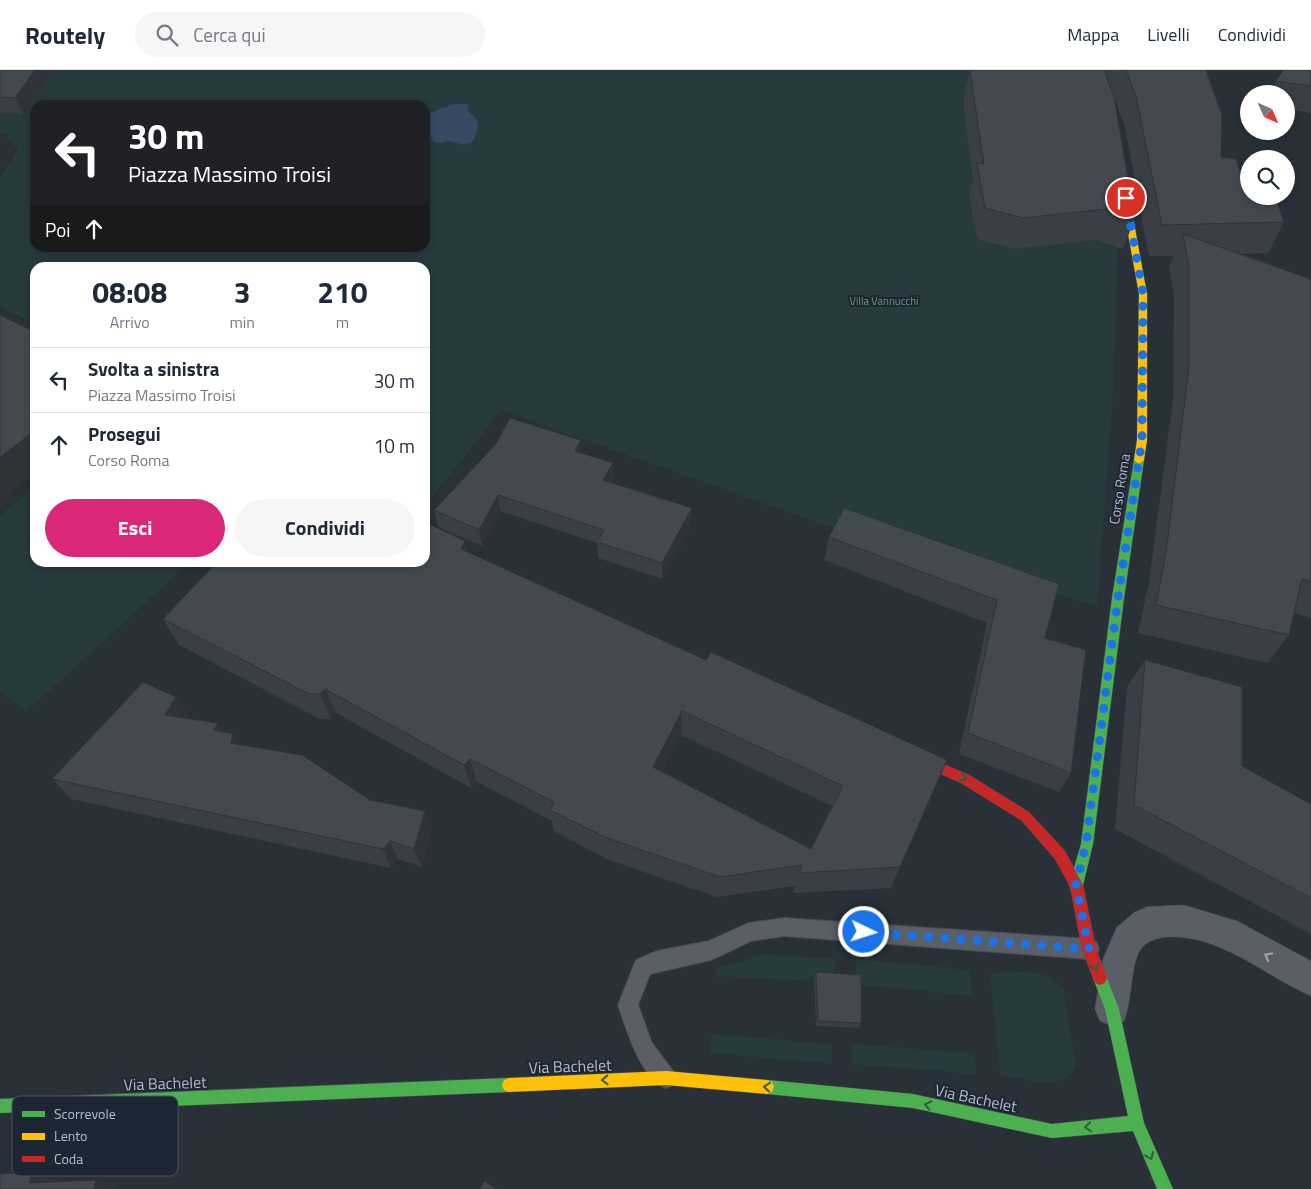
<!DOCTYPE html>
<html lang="it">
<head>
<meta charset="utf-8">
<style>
	body { margin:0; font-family:"Titillium Web",sans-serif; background:#f6f6f7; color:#1f2937; height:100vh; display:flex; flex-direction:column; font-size:19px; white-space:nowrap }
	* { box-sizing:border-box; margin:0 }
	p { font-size:16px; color:#747a83 }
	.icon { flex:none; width:28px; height:28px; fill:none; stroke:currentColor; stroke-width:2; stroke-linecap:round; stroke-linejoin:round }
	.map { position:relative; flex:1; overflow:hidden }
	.panel { position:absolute; left:30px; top:192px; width:400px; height:305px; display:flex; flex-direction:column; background:#fff; border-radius:15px; box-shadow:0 2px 8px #0003 }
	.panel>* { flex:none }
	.top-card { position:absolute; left:30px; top:30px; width:400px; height:152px; border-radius:15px; box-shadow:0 2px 8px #0003; background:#202124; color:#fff; overflow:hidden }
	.needle { width:32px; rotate:135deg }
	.fabs { position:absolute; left:1240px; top:15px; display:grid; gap:10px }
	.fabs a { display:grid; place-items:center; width:55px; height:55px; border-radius:50%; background:#fff; box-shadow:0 2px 8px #0003; font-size:25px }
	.pin { position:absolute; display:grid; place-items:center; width:42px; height:42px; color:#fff; margin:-21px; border:2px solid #fff; border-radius:50%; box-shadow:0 1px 5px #0007 }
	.me { position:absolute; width:55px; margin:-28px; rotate:94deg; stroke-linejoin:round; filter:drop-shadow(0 0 4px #0008) }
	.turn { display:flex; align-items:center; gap:18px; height:105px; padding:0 15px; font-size:22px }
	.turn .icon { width:65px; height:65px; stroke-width:2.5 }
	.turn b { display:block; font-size:35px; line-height:42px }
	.then { display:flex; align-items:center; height:48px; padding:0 15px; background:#0003; gap:10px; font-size:19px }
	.eta { display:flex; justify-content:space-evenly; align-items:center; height:85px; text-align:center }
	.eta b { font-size:30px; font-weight:700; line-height:35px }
	.action { display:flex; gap:10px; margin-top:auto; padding:10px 15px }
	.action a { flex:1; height:58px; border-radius:30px; background:#db2777; color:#fff; font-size:20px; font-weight:700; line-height:58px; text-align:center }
	.action a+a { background:#f6f6f7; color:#1f2937 }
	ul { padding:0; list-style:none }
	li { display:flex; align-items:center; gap:15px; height:65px; padding:0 15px; border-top:1px solid #e0e1e3 }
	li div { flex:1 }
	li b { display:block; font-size:19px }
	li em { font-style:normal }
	header { display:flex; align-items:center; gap:30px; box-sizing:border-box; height:70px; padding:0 25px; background:#fff; border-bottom:1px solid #e0e1e3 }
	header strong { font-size:24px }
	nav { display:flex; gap:28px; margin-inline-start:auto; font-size:18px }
	.search { width:350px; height:45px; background:#f6f6f7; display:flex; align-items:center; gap:12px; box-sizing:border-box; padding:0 18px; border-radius:28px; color:#747a83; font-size:19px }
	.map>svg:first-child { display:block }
</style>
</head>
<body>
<header>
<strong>Routely</strong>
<div class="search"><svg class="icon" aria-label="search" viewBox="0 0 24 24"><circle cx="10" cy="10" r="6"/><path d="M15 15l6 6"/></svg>Cerca qui</div>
<nav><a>Mappa</a><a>Livelli</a><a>Condividi</a></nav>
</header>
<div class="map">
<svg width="1311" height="1119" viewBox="0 0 1311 1119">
	<rect width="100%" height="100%" fill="#2a3038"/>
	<path fill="#273a3e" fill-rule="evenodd" d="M31,0h1047l40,181 -5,142 -16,213 -278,-83 -318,-113 -76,96v-238h-390v56l-35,-17v-129l18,-27 -13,-18 -5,1v-51zM35,35h390v143h-390z
		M35,417v75l154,1 -162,148 -27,-18v-178z
		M764,884l71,5v23l-121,-6 2,-7z
		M856,889l114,11 2,26 -116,-12z
		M990,903c24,0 58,-7 73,16l13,77 -7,11 -22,6 -47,-7z
		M712,964l120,10v20l-122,-11z
		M851,974l124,9 1,21 -124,-10z"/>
	<path fill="#384963" d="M453,34h15v7c10,8 13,13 7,25 -2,5 -3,7 -8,8 -7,2 -12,-3 -19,-3 -6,1 -9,3 -15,0l-7,-15 -1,-11z"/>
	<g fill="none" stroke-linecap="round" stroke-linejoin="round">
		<g stroke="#484c53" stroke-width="2">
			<path id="lane" d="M784,848l305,21 7,3 3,7 -3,7 -7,3 -305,-23 -33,5 -40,19 -61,14 -12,31 14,38 21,28 3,7 -3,7 -7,3c-26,-10 -39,-58 -48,-83l18,-45 21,-9 52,-10 40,-18z"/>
		</g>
		<g stroke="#484c53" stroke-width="1">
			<path id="street" d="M1183,835l54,16 74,40v35c-32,-14 -60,-36 -92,-49 -20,-9 -64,-19 -79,3 -9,14 -8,51 -16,71l-12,5 -12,-5 -5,-12 8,-50 14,-32 18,-15 12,-5z"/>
		</g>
		<g stroke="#484c53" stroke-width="1">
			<path id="fast" d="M1139,386l5,4 -20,138 -31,246 -10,41 -2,4 -5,2 -5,-2 -2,-4 12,-41 31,-246 22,-138z
				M1100,901l5,2 14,36 25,114 29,66h-16l-24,-58 -81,7 -139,-30 -146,-14 -5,-2 -2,-5 2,-5 5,-2 146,14 139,30 76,-8 -23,-107 -12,-31 2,-5z
				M509,1008l5,2 2,5 -2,5 -5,2 -509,21v-14z"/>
		</g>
		<g stroke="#484c53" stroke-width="1">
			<path id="slow" d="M1121,118l7,2 19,104v146l-3,20 -5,4 -5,-4 3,-20 2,-146 -19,-104z
				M666,1001l101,9 5,2 2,5 -2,5 -5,2 -101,-9 -157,7 -5,-2 -2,-5 2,-5 5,-2z"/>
		</g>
		<g stroke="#484c53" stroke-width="1">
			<path id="jam" d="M909,679l60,26 60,37 36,39 18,34 13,64 11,29 -2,5 -5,2 -5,-2 -13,-34 -12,-63 -15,-27 -34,-39 -60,-37 -56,-25 -2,-4 2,-4z"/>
		</g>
		<use href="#lane" fill="#5a5e66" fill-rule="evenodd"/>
		<use href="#street" fill="#5a5e66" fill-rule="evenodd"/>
		<use href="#fast" fill="#4caf50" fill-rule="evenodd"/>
		<use href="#slow" fill="#ffc107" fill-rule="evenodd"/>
		<use href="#jam" fill="#c62828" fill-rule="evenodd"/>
	</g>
	<path fill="#3a3f45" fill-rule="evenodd" d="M0,0h55l-32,44 -23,-1z
		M974,0h232l15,87 24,30 39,35 -16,31 -29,1 72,25v339l-17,-5 -5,22 -22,28 -129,-30 11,-51 24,-183 1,-100 -5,-33 5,-10h-25l-24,-129 -11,-29 21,120 -12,31 -28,-9 -81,9 -37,-10 -8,-45 4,-16 -10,-76 7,-31z
		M1311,0v43l-25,-4v-15h-16l6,-13z
		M581,370l1,14 31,9 1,17 -2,3 79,42 -29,54 -64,-21 -1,-15 -97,-32 -18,35 -44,-19 -4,-17z
		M829,467l230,47 -14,54 26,135 -12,19 -100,-38 28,-131 -163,-63z
		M468,482l238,108 241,100 -56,128 -98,5 2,-7 -78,11 -108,-37 -55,-29 -2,-10 -75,-39 -6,6 -135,-75 -5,6h-11l-141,-74 -16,-26zM681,665l151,71 -21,43 -149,-77z
		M1145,590l97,106 69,38v130l-196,-105 12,-142z
		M176,627l14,22 28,4 6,9 15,12 131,56 55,11 7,19 -10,37 -24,-8 -7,9 -320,-69 -19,-20z
		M816,902l45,51 -2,5 -43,-2 -2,-49z"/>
	<path fill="#303338" d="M35,0h20l-32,44 -8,-16z
		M35,361v42l-35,27v-43z
		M581,370l2,17 -8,-6z
		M613,393l1,17 -10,17 -1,-17z
		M498,425l2,16 -18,35 -3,-16z
		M692,438l-1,17 -29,54v-16z
		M465,471l6,27 -10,-19z
		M325,619l11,24 -5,6 -11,-25z
		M176,627l15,22 -11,17 -15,-21z
		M682,641l-1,24 -28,55v-23z
		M218,653l13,21 -17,-14z
		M233,664l12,21 -14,-12z
		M470,689l7,23 -6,6 -7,-23z
		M425,741l7,19 -10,37 -8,-18z
		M390,771l8,18 -7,9 -8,-19z
		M32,1102l29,11h-32z
		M96,1110l21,9h-23z"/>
	<path fill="#444950" stroke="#303338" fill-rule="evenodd" d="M0,0h35l-20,28 -15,-1z
		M974,0h130l10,27 21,121 -29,-9 -83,9 -38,-10 -8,-45 7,1 -14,-93z
		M1126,0h80l16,45 -1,42 15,2 9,28h4v9h26l9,26 -122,3 -26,-129z
		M1283,0h28v16l-35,-5z
		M1183,164l128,45v303l-9,-3 -13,56 -133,-30 10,-52 23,-185v-100z
		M0,245l35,17v99l-35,26z
		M510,348l71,22 -6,11 38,12 -10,17 89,28 -30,55 -65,-21 7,-12 -106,-35 -19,35 -45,-20 61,-65z
		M844,438l215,76 -14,54 41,12 -15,123 -103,-40 29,-133 -168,-63z
		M425,452l40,19 -4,8 245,111 5,-8 236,108 -47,107 -101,6 3,-8 -82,12 -113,-39 -57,-28 4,-8 -84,-43 -6,6 -139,-76 -5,5h-11l-146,-75 54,-57h208zM682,641l161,75 -32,63 -158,-82z
		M1145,590l97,27v79l69,38v94l-177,-93z
		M143,612l33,15 -11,18 53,8 -4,7 19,4 -2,9 71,12 68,45 55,11 -11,38 -24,-8 -7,8 -331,-70z
		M816,902l45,3v48l-43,-2z
		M32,1102l-3,11 67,-3 -2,9h-94v-15z
		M484,1111l13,8h-17z"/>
	<defs><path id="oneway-chevron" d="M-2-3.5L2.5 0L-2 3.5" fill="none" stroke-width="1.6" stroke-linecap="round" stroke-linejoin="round" transform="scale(1.25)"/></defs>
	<g stroke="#305d3f">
		<use href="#oneway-chevron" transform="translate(963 708) rotate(27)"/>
		<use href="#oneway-chevron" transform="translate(1095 897) rotate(69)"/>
		<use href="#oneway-chevron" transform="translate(605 1010) rotate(178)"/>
		<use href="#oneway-chevron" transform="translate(767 1017) rotate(-175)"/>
		<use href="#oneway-chevron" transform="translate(928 1035) rotate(-168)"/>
		<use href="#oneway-chevron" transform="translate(1088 1057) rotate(175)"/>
		<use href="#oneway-chevron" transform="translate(1150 1086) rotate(67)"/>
	</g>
	<use stroke="#a2a9b5" href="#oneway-chevron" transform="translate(1268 886) rotate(-151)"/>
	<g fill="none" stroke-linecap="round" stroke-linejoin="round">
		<path stroke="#1a73e8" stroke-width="9" stroke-dasharray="0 16.2" d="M864,862l225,17 -13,-64 10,-41 32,-246 24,-158 1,-146 -17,-96"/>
	</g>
	<g text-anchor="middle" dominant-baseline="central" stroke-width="4" stroke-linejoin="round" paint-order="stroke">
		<g font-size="11" fill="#6b9a76" stroke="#1d2633">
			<text x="884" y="231">Villa Vannucchi</text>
		</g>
		<g font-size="14" fill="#b4bcc9" stroke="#1d2633">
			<text transform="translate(1119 419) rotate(-81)">Corso Roma</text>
		</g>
		<g font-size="16" fill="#b4bcc9" stroke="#1d2633">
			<text transform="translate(570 996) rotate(-2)">Via Bachelet</text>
			<text transform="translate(165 1013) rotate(-2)">Via Bachelet</text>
			<text transform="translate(976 1028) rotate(12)">Via Bachelet</text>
		</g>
	</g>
	<rect x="12" y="1026" width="166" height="80" rx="8" fill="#1d2633" stroke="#4a5360" stroke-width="1"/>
	<rect x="22" y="1041" width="23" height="6" fill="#4caf50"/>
	<rect x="22" y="1063" width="23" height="7" fill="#ffc107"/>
	<rect x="22" y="1086" width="23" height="6" fill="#c62828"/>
	<g font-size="14" fill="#b4bcc9">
		<text x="54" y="1049">Scorrevole</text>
		<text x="54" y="1071">Lento</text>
		<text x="54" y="1094">Coda</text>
	</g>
</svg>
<div class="fabs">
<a><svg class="needle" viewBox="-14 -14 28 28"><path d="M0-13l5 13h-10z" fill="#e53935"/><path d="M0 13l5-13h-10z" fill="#747a83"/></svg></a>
<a><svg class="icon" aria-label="search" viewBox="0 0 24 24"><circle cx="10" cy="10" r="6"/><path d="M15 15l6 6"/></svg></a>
</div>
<div class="pin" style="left:1126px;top:128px;background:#d93025"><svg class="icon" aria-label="arrive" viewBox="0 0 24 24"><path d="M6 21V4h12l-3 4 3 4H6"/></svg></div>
<svg class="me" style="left:864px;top:862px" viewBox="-20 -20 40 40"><circle r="17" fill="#1a73e8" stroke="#fff" stroke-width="3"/><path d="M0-11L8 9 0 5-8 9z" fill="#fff"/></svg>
<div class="top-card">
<div class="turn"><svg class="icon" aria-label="left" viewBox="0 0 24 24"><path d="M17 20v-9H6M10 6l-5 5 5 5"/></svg><div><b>30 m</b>Piazza Massimo Troisi</div></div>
<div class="then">Poi<svg class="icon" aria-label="ahead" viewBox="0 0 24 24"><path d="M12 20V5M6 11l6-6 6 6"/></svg></div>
</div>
<section class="panel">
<div class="eta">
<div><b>08:08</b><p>Arrivo</p></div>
<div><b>3</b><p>min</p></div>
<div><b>210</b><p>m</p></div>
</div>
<ul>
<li><svg class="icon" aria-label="left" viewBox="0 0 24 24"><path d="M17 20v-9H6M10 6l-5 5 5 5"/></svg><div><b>Svolta a sinistra</b><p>Piazza Massimo Troisi</p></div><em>30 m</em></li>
<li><svg class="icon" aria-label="ahead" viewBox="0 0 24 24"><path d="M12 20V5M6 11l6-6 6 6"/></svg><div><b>Prosegui</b><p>Corso Roma</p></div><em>10 m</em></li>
</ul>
<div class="action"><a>Esci</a><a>Condividi</a></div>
</section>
</div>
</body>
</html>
